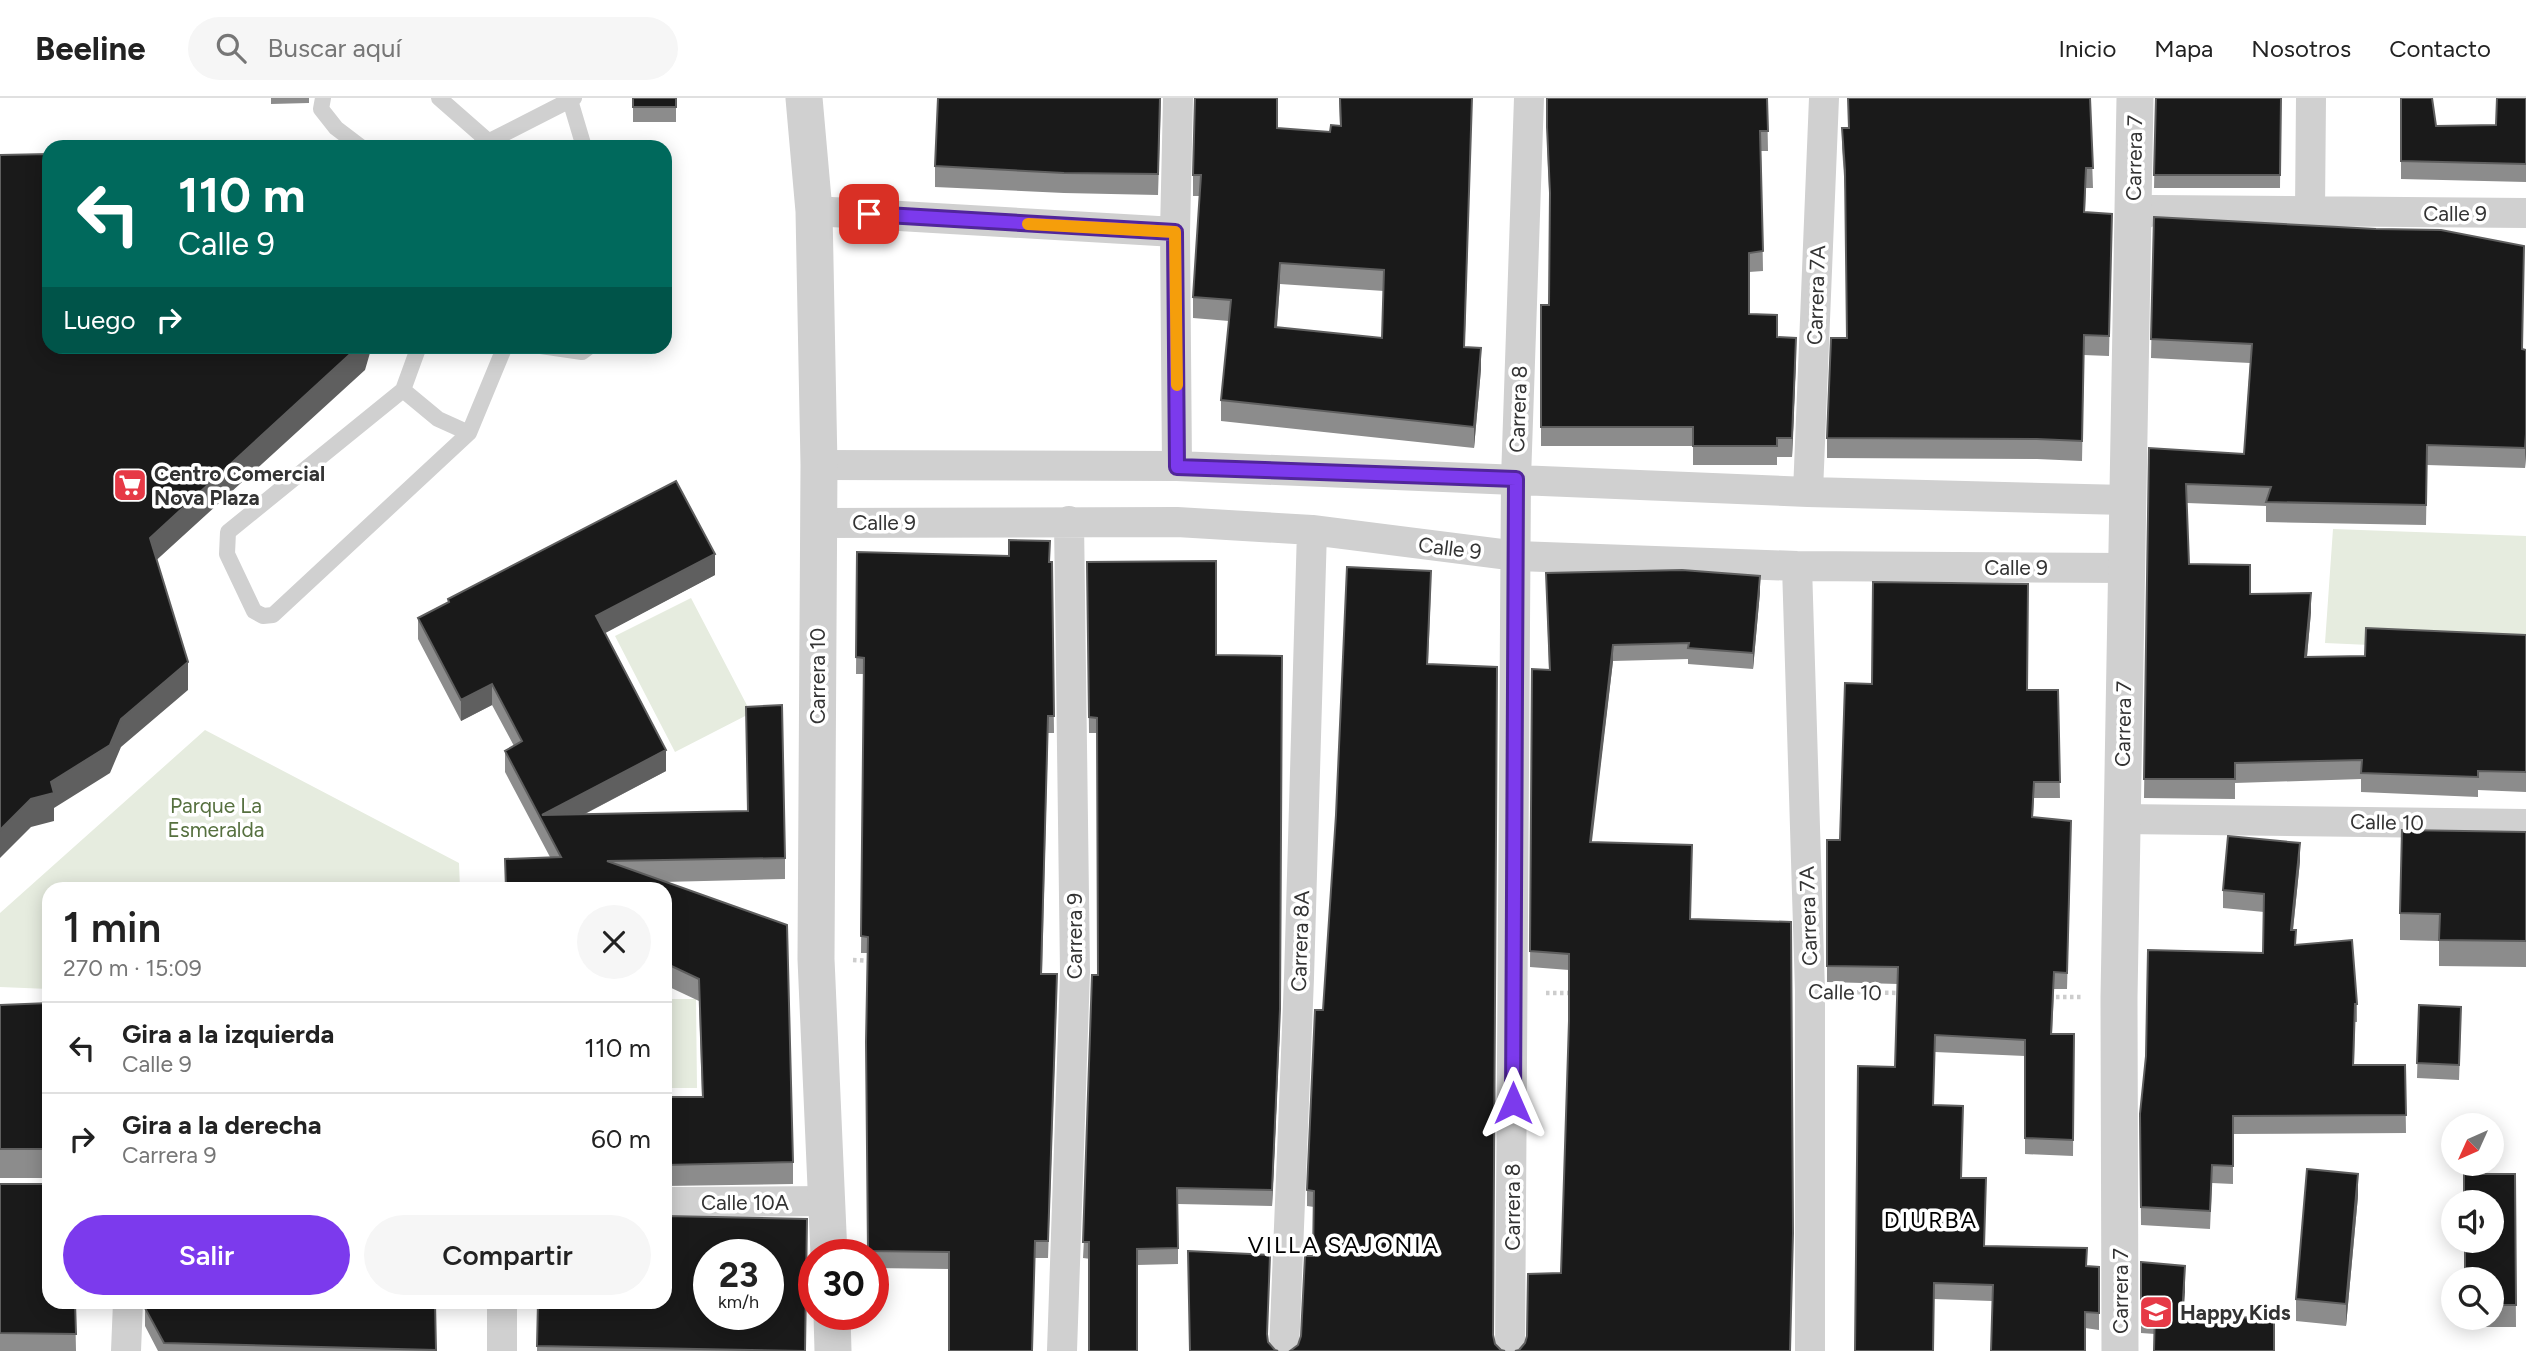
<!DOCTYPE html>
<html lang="es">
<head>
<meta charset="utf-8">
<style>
	body { margin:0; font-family:Figtree,sans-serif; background:#f6f6f6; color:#222; height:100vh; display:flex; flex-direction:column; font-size:26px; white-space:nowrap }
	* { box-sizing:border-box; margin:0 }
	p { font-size:23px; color:#767676 }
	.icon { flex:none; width:38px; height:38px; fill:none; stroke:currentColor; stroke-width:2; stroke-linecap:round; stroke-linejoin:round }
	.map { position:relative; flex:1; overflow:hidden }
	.drawer { position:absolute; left:42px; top:784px; width:630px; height:427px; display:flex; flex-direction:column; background:#fff; border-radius:21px; box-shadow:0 4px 18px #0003 }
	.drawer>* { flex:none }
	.hud { position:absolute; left:42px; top:42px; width:630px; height:214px; border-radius:21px; box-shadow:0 4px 18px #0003; background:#00695c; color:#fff; overflow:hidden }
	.needle { width:46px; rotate:225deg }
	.buttons { position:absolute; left:2441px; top:1015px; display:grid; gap:14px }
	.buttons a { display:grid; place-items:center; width:63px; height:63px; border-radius:50%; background:#fff; box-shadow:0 4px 18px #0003; font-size:35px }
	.speed { position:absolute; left:693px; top:1141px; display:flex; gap:14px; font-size:35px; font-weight:700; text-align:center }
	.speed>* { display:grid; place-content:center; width:91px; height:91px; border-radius:50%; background:#fff; box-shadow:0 4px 18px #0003; line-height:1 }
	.speed small { font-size:18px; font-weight:400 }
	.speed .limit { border:10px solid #d22; background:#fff; color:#111 }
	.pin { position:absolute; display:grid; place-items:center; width:60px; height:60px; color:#fff; margin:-30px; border-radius:14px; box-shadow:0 4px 10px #0006 }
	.me { position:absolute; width:77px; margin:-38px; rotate:0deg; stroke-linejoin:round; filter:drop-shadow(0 0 5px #0008) }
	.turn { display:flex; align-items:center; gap:24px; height:147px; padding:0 21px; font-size:32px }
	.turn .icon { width:91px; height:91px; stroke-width:2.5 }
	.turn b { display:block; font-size:49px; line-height:60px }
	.then { display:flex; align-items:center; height:66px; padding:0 21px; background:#0003; gap:14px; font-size:26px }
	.round { display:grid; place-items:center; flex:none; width:74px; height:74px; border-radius:37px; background:#f6f6f6 }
	.head { display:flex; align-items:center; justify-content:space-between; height:119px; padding:0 21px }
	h1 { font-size:42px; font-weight:600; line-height:52px }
	.primary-button { display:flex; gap:14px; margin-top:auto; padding:14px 21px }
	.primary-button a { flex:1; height:80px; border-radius:42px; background:#7c3aed; color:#fff; font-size:28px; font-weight:600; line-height:80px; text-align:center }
	.primary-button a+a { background:#f6f6f6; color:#222 }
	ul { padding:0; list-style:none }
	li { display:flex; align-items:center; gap:21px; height:91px; padding:0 21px; border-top:2px solid #e0e0e0 }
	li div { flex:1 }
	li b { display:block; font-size:26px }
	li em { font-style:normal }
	header { display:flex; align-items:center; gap:42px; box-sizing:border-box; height:98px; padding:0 35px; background:#fff; border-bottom:2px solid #e0e0e0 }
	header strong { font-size:33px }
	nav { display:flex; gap:38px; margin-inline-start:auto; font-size:24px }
	.search { width:490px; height:63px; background:#f6f6f6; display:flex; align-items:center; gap:18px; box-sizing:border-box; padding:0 24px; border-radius:38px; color:#767676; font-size:26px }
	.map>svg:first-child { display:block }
</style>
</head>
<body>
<header>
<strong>Beeline</strong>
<div class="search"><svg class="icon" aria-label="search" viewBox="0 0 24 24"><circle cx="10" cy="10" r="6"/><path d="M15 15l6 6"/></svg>Buscar aquí</div>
<nav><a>Inicio</a><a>Mapa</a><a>Nosotros</a><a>Contacto</a></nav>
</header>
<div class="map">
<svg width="2526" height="1253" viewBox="0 0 2526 1253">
	<rect width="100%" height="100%" fill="#fff"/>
	<path fill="#e6ecdf" d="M2333,431l193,7v116l-201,-9z
		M691,500l60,115 -76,39 -60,-116z
		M205,632l254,133 1,26h-411v100l-49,-2v-74z
		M665,901h31l1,89h-32z"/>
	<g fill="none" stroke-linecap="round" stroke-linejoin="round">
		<path stroke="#cdcdcd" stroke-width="4.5" stroke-dasharray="3.5 3.5" stroke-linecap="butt" d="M853,862l20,1
			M1843,894l58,1
			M1546,895h26
			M2049,899h34"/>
		<path stroke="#d0d0d0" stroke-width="16" d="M323,0l-2,11 15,19 25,19
			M439,0l49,43 2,6
			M570,2l14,47
			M478,49l96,-49
			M419,248l-16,44 -175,142 -1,22 27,57 9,5 10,-1 196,-182 36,-87
			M541,248l41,6 8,-6
			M403,292l35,29 31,14"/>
		<path stroke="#d0d0d0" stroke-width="30" d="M2310,112l1,-112
			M814,113l361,21
			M2134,121l18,-9 374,3
			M819,367l358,1 631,26 318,8
			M1177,368l-2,-234 3,-134
			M1808,394l16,-394
			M818,425l359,-1 135,8 205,26 280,10 328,2
			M1797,468l13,425v360
			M2122,721l404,5
			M665,1104l161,-1
			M502,1204v49
			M126,1253l2,-49
			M1062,1253l13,-379 -6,-451
			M1284,1253l15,-373 13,-448
			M1510,1253l6,-872 13,-381"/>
		<path stroke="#d0d0d0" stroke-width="37" d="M804,0l10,113 5,254 -3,494 13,296
			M832,1216l1,37
			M2120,1253l-1,-353 16,-900"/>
	</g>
	<path fill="#8c8c8c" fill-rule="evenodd" d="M271,0h38v5l-38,1z
		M633,0h43v24h-43z
		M1161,0l-3,97 -94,-2 -129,-6v-21z
		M1339,0h133l-8,249 17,22 -7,79 -253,-27v-21l8,-79 -36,-3v-21l7,-101h-7v-21l84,-47 53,4 10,-7zM1280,186l104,7 -2,47 -105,-11z
		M1547,0h220l1,53h-7l2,120 -14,1v42l28,23 19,20 -4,100h-15v8h-84v-19h-152v-141h8l1,-95 -3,-64z
		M1848,0h242l3,90h-7l-1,24 27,2 -3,142 -25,-1 -2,106 -45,-2 -210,-1v-20l20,-100 -2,-147 -3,-43v-20h7z
		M2156,0h125l-1,90h-126z
		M2401,0l35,28 60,-1 30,-27v84l-125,-3z
		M2154,119l372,133v103l-1,15 -98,-3 -1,60 -160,-3v-16l-79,-3 2,61 61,30 61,18 -4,45 58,-1 161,-21v157l-48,-2v7l-117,-5v-13l-126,4v16l-91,-1 5,-350 95,6 6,-91 -99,-5z
		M857,454l152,4 43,6 2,171h-6l-6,241 15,17 -9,267h-13l-86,11 -76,-1v-13h-5l-2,-197 2,-105h-7l3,-279h-8z
		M1087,464l129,93 64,370 -8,181 -94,-2v60l-41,1 -54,-7 15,-283 -1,-242h-8z
		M1546,475l214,19 -7,77 -65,-5v-5l-75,2 -22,181 100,77 99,432 -271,-1 6,-7 36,-70 8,-252v-51l-39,-3 2,-298 17,1z
		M715,477l-111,58 62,138 -81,43 200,44v21l-121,3 129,280v22l-128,2v-89h37l-3,-96 -34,-16v-96h-160v-30l45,-2 -45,-85v-21l9,-5 -22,-41 -31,16 -43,-82v-21l30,-15v-4z
		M1431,489l-3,77 65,671 -202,16 7,-6 3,-9 12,-80 1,-49 -7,-1v-16z
		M2027,592h31l2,108h-26l-1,19 38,21 -4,151h-13l-2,45h22l-1,122 -48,-2v-98l-90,-4 -2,53 29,73 23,68 102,20 12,1v63l-14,-2 -93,-27 -58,-2 -39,-232 3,-83 -71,-2v-142h13z
		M2526,734v135l-87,-1v-25l-39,-1v-27z
		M2300,763l-7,69 3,15 61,59v18h-2l-1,43h51l1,68 -173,1v50l-21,-1 -2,46 -69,-4 -1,-111 123,-161 1,-41 -41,-4v-18z
		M49,905v175h-49v-173z
		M2419,907l42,17 -2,58 -42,-2z
		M2515,1076l1,153h-50v-9h26v-39z
		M0,1086l75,118 1,49h-76z
		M2358,1098l-12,130 -50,-5v-22z
		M2141,1164l44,30 -30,42 -14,-1z
		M435,1204l1,49h-278l-13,-25v-18z
		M538,1204l267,49h-268z"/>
	<path fill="#5f5f5f" d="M1472,0l-8,270v-21z
		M1280,165v21l-5,64v-21z
		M1796,240v19l-4,100v-19z
		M359,248h13l-7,24 -215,196v-28z
		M1481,250v21l-7,79v-21z
		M2526,336v19l-1,15v-20z
		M715,456v21l-119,63v-22z
		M1760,478v16l-7,77v-16z
		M2311,495v19l-6,65v-20z
		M1613,547v16l-23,197v-16z
		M1282,558l-2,369 -8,181v-16z
		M188,564v28l-67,57 -11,26 -56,35v13l-23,6 -31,31v-28l31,-31 90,-80z
		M492,586v21l-31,16v-21z
		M666,652v21l-118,62 -6,-18z
		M2300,745v18l-9,87v-18z
		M2358,1076v22l-12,130v-22z
		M2185,1168v26l-3,49v-25z"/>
	<path fill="#1a1a1a" stroke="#5f5f5f" stroke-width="2" fill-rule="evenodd" d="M633,0h43v9h-43z
		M938,0h222l-2,76 -94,-1 -129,-7z
		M1195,0h82v30l53,4 1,-7 10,1 -1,-28h132l-8,249 17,1 -7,79 -253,-27 10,-100 -38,-3 8,-122h-8zM1280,165l104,7 -2,68 -107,-11z
		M1547,0h220l1,33h-8l3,120 -14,2v61l28,1v22l19,1 -4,100h-15v8h-84v-19h-152v-122h8l1,-112 -3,-66z
		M1848,0h242l3,70h-7l-2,44 28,2 -3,122 -25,-1 -2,106 -45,-2 -210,-1 4,-100h16l-2,-168 -3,-42h7z
		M2156,0h125l-1,77h-126z
		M2401,0h31l4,28 60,-1 1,-27h29v66l-125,-3z
		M49,56v192h310l-209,192 38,124 -67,57 -11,26 -59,37 3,11 -23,6 -31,31v-675z
		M2154,119l222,12 65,1 83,16 -2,103 4,1v84l-1,14 -98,-3 -1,60 -160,-3 5,-15 -85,-3 3,80 61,1v29l61,-1 -6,64 60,-1 1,-28 160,7v137l-48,-1v6l-117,-4 1,-13 -127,3v16h-91l5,-331 95,6 8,-110 -101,-5z
		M676,383l39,73 -119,62 70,134 -124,65 206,-4 -2,-104 36,-2 3,153 -178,3 180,64 6,237 -128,3v-68h38l-4,-118 -34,-16v-74h-159l-1,-30 56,-2 -56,-106 17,-10 -30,-57 -31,16 -43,-82 31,-16 -1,-3z
		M1009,442l41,1 -1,21h3l2,154h-6l-7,258h16l-9,267h-13l-3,110h-83v-99l-81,-1 -2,-209 2,-105 -7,-1 3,-278 -8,-1 1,-105 152,4z
		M1216,463v94l66,1 -2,353 -8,181 -95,-2 1,60 -41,1v102h-48v-109h-6l9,-267h6l-1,-257 -8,-1 -2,-155z
		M1347,469l84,4 -4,93 70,3 -4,668 2,9 6,6 4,1h-215l8,-6 3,-9 4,-80h8l1,-65 -7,-1 8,-180h8l13,-195z
		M1682,472l78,6 -7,77 -65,-5 1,-5 -76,2 -23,197 102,3 -2,74 101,3 2,311 -3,118h-275l4,-1 6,-7 2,-7 1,-62 33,-1 8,-252v-67l-39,-3 2,-282 18,1 -4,-97z
		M1873,484l155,2 -1,106h31l2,92h-26l-2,35 39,4 -4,152 -13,-1 -3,62h23l-1,106 -48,-2v-98l-90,-5 -2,70 30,1 -2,72h25l-2,68 103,2 -1,18 13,1v46l-14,-1v39h-94l2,-66 -59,-2 -1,68h-78l3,-285 37,1 3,-100 -71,-1v-126h13l5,-157 27,1z
		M2402,732l124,2v109l-87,-1 1,-26 -40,-1z
		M2228,738l72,7 -9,87h5l-1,15 57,-5 5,64h-2l-2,61h52l1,50 -173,1v50l-21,-1 -2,46 -69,-4 -1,-93 6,-58 2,-106 115,3 1,-59 -41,-4z
		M49,905v146h-49v-144z
		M2419,907l42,2 -2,58 -42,-2z
		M2307,1071l51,5 -12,130 -50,-5z
		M2464,1076h51l1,131h-24v-26h-27v-38h27v-39h-28z
		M0,1086h49v118h26l1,32 -76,-1z
		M665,1118l142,3 -2,132 -268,-5 1,-44h127zM709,1157h59v59h-59z
		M1188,1153l82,4 -3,79 1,8 7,8 3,1h-88z
		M2141,1164l44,4 -3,50 92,2v33h-120l1,-42 -14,-1z
		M147,1204h288l1,48 -272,-7 -19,-35z"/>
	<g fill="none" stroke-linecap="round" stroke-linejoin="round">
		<g stroke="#51269a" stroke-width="18">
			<path id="route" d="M869,116l306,18 2,235 339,12 -3,624"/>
		</g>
		<use href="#route" stroke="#7c3aed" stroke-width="12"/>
		<path stroke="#f59e0b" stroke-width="12" d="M1028,126l147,8 2,153"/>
	</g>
	<defs>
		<g id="supermarket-square" transform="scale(1.75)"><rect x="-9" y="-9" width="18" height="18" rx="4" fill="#e63946" stroke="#fff"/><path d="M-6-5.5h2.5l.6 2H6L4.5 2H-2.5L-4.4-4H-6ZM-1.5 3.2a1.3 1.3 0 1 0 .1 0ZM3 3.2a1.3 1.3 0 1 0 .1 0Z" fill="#fff"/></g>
		<g id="university-square" transform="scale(1.75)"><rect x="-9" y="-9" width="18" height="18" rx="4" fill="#e63946" stroke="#fff"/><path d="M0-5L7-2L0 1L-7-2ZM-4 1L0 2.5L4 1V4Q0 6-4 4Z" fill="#fff"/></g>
	</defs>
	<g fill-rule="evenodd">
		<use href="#supermarket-square" x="130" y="387"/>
		<use href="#university-square" x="2156" y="1214"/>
	</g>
	<g text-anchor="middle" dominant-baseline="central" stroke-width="7" stroke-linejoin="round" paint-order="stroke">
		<g font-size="21" fill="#333" stroke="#fff">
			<text transform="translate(2134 60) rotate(-89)">Carrera 7</text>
			<text x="2455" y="115">Calle 9</text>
			<text transform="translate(1816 197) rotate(-88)">Carrera 7A</text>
			<text transform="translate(1518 311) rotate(-88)">Carrera 8</text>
			<text x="884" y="424">Calle 9</text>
			<text transform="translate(1450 450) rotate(7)">Calle 9</text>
			<text x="2016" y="469">Calle 9</text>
			<text transform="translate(817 578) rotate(-90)">Carrera 10</text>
			<text transform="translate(2123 626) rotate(-89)">Carrera 7</text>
			<text transform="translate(2387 724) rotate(1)">Calle 10</text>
			<text transform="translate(1808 818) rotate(-92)">Carrera 7A</text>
			<text transform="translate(1074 838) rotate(-90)">Carrera 9</text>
			<text transform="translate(1300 843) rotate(-88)">Carrera 8A</text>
			<text transform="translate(1845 894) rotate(1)">Calle 10</text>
			<text x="745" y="1104">Calle 10A</text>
			<text transform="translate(1512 1109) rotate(-90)">Carrera 8</text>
			<text transform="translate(2120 1193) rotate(-90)">Carrera 7</text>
		</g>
		<g font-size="21" font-weight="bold" fill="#333" stroke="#fff" text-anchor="start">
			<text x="154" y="375">Centro Comercial<tspan x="154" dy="24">Nova Plaza</tspan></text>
			<text x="2180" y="1214">Happy Kids</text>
		</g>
		<g font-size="21" fill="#56703f" stroke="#fff">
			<text x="216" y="707">Parque La<tspan x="216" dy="24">Esmeralda</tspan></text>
		</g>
		<g font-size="23" letter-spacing="2" fill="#000" stroke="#fff">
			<text x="1931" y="1122">DIURBA</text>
			<text x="1344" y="1147">VILLA SAJONIA</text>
		</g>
	</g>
</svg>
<div class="buttons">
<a><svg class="needle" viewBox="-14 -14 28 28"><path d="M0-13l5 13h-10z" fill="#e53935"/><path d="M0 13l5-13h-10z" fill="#767676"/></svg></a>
<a><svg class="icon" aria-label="sound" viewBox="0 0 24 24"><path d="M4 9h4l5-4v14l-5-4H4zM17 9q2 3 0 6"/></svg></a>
<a><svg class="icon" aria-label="search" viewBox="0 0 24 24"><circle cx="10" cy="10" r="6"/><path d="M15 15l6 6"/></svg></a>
</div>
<div class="speed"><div>23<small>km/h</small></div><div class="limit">30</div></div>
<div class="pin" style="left:869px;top:116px;background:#d93025"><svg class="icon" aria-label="arrive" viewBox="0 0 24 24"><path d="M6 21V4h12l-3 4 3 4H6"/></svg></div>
<svg class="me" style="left:1513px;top:1005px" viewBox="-20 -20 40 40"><path d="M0-17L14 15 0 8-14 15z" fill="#7c3aed" stroke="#fff" stroke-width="4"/></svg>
<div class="hud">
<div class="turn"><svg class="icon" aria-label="left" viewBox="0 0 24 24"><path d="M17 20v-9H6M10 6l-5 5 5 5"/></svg><div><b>110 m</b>Calle 9</div></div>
<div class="then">Luego<svg class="icon" aria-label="right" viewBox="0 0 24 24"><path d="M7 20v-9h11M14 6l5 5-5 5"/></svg></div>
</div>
<section class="drawer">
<div class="head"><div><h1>1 min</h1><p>270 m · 15:09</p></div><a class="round"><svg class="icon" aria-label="close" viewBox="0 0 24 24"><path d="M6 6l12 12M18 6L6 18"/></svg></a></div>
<ul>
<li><svg class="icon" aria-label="left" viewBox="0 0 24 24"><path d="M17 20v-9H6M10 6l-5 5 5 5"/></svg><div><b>Gira a la izquierda</b><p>Calle 9</p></div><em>110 m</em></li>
<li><svg class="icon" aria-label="right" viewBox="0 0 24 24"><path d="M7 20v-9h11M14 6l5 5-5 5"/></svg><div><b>Gira a la derecha</b><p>Carrera 9</p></div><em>60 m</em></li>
</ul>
<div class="primary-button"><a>Salir</a><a>Compartir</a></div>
</section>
</div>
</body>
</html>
